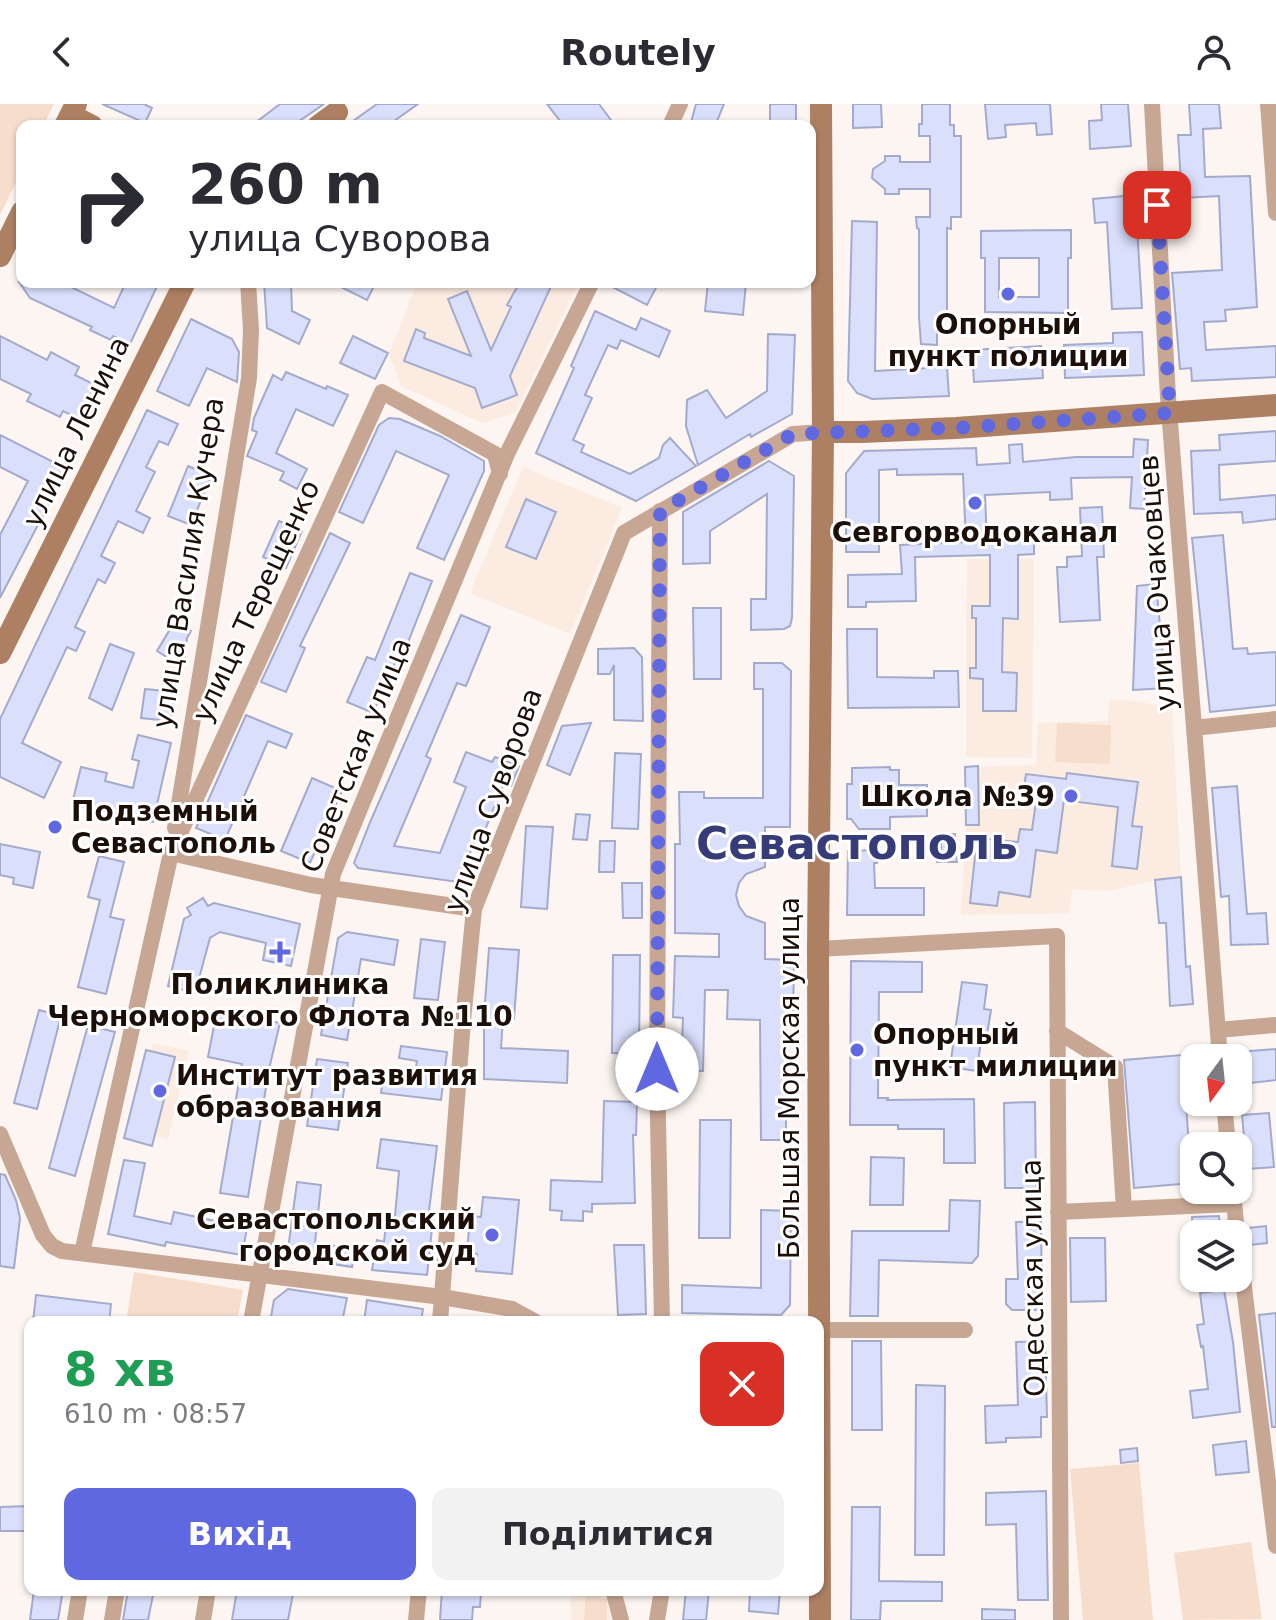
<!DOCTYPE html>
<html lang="uk">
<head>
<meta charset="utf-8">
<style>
	body { margin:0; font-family:"DejaVu Sans",sans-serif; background:#f2f2f3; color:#2b2b33; height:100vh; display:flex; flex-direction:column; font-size:30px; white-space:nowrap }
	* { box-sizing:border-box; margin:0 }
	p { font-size:26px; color:#7c7c81 }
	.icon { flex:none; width:44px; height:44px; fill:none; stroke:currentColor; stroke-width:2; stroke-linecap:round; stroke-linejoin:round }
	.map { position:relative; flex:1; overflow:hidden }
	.drawer { position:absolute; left:24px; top:1212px; width:800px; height:280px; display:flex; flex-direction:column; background:#fff; border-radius:16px; box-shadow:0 2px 6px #0004 }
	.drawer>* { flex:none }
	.hud { position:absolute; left:16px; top:16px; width:800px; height:168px; border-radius:16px; box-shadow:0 2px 6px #0004; background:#fff; color:#2b2b33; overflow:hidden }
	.needle { width:52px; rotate:195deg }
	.buttons { position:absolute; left:1180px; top:940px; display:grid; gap:16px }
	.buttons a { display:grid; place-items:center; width:72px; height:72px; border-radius:16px; background:#fff; box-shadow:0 2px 6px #0004; font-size:40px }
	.pin { position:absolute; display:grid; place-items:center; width:68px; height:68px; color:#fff; margin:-34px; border-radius:16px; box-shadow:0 4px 12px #0006 }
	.me { position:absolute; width:88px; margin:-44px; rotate:0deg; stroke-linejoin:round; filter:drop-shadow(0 0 6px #0008) }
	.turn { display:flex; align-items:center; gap:28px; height:168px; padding:0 40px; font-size:36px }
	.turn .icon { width:104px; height:104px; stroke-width:2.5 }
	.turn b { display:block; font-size:56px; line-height:68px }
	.round { display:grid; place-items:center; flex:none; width:84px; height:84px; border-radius:16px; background:#f2f2f3 }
	.overview { display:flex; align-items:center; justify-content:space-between; height:136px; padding:0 40px }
	h1 { font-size:48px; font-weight:600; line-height:60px; color:#1e9e55 }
	.action { display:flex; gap:16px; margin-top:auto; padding:16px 40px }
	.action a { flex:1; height:92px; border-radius:16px; background:#5f68e0; color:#fff; font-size:32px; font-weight:600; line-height:92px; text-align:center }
	.action a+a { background:#f2f2f3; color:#2b2b33 }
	header { display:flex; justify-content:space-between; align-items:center; height:104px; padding:0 40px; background:#fff; font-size:36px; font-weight:600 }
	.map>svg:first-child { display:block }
</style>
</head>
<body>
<header><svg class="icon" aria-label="back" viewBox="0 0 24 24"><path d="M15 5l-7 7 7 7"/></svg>Routely<svg class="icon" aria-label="person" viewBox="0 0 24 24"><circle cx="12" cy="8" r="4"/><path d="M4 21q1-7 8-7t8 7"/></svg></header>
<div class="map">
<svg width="1276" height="1516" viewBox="0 0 1276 1516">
	<rect width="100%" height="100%" fill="#fcf5f1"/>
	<path fill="#fcebe0" d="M417,178h162l-63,130 -34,11 -81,-37 -12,-32z
		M523,363l99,41 -52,126 -100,-41z
		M967,455h67l-2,199 -66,-1z
		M1109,596l28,1 35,8 9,168 -26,3 -46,11 -37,-2 -3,24 -108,2 5,-90 -1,-58 71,-2 2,-42 70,-2z
		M153,939l36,8 -21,88 -37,-9z
		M570,1486h35l6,30h-40z"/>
	<path fill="#f7ddcc" d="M0,0h54l-11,22h-21v44l-22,45z
		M1057,619l54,2 -1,39 -55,-2z
		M134,1168l109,18 -6,32h-111z
		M1139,1359l14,157h-70l-13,-151z
		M1251,1438l11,77 -79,1 -9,-67z
		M586,1486h14l1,8 -8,1h14v21h-23z"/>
	<path fill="#dae0fc" stroke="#a3aacc" stroke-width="2" fill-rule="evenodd" d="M102,0h42l8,4 -7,15z
		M280,0h44l-32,22h-41z
		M377,0h41l-31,22h-41z
		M547,0h52l12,16 -7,6h-40z
		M696,0h28l-9,22h-25z
		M770,0h26v22h-26z
		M853,0h28l1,23 -29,1z
		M922,0h28v21h4v11h7v81h-10v12l-4,-1v89h-10v28l-16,-1 -2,-27v-88l-2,-1 -1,-11h14v-28h-31v5h-14v-5l-13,-11 1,-9 12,-8v-5h15v6h30v-26h-11v-12h3z
		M985,0h65l2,30 -15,1 -1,-12 -31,2 1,12 -18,2z
		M1101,0h27l3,42 -41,3 -1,-28 13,-1z
		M1189,0h30l2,24 -18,1 2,48 45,-1 7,131 -32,3 1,11 -22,1 2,28 70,-4v31l-84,4 -1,-13 -11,1 -8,-96 50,-3 -3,-74 -37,2 -4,-63h13z
		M1135,91l7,113 -30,1 -5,-87 -12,1 -2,-24z
		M852,117l25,1 -2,149 72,-4 2,29 -77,3 -15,-6 -9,-12z
		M1071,126v28h-3v55l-83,-1v-54h-4v-27zM999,154h40v39h-40z
		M19,178h42l53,26 12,-26h33l-29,62 -17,-8 -2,4 -21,-10 2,-3 -62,-29z
		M264,178h27l1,29 18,9 -11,24 -32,-16z
		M331,178h45l-9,18z
		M520,178h33l-43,94 7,19 -35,13 -7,-20 -71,-27 12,-32 9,4 -1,5 47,18 -23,-57 19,-8 24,59 20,-43 -4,-2z
		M603,178h56l-12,23z
		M708,178h38l-3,33 -38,-4z
		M595,207l41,19 5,-12 29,13 -11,26 -38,-17 -4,9 -9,-4 -23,50 7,3 -19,42 11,5 -3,7 49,22 29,-16 4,-13 7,-7 26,28 -60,35 -100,-48 38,-85 -3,-2z
		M191,215l41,20 7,13 -2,30 -30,-14 -18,38 -32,-15z
		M1142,228l2,43 -79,3 -1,-33 49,-2v-10z
		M768,230l27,1 -3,79 -41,23 -1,-3 -52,31 -12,-39 1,-26 20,-10 19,28 41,-27z
		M0,232l47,24 4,-8 28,15 -4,8 26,13 -17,33 -21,-10 -3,6 -33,-16 4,-7 -31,-15z
		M353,232l35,17 -13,26 -35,-16z
		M1041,242l2,32 -69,4 -2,-32z
		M286,268l40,17 1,-3 21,9 -15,31 -37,-17 -20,44 31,16 -10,20 -17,-9 4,-8 -37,-16 10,-24 -5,-2 2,-12 19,-43 9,5z
		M147,306l31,14 -10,21 -9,-4 -13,26 9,5 -19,39 14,7 -7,15 -25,-12 -17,35 14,7 -10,20 -7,-4 -23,48 10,5 -9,19 -9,-4 -45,96 39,19 -17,36 -44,-21v-58z
		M389,314l11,1 40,17 44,25v10l-40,89 -27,-12 32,-73 -53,-24 -33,72 -24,-11 40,-87z
		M1276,327v30l-57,4 1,35 56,-5v24l-33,4 -1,-11 -48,2 -3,-63 29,-1 -1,-15z
		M0,331l67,34 -67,129v-63l28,-54 -28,-14z
		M1134,335l14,1 -4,69 -14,-1 2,-31 -61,1 1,21 -22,1v-8l-65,3 2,47 47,-1v13l-16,1v64l-15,-1 -1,54 15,1 -1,38h-33v-32l-13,-1v-10h6v-50h-4v-12h18v-51l-75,2 1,44 -50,1v5h-18v-32l54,-1 -2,-29 66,-3 -3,-68 -66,1v-6l-18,1v82h-33v-79l18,-22 112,-3 1,17 33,-2 -1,-18 13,-1 1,18 53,-5h57z
		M769,357l25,15 -2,142 -2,8 -6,3 -33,1v-31h15l1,-105 -57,37v32l-27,1v-52z
		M188,362l23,10 -20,49 -23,-9z
		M526,395l30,13 -20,47 -30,-12z
		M1102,403l2,50h-7l3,63 -40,2 -3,-55h10v-10l15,-1 -2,-48z
		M279,417l23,10 -16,37 -23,-11z
		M330,429l20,10 -50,103 5,2 -19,44 -25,-10z
		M1223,431l10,114 14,-1 1,6 28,-2v53l-66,7 -18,-174z
		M410,469l22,8 -27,69 -4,-1 -28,64 -26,-11 20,-45 8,3z
		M1156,480l10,104 -33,2 4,-104z
		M693,504h28v71h-27z
		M461,511l29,12 -24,59 -9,-3 -31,73 5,3 -37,87 46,7 26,-66 -12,-5 12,-30 26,10 3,-5 24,9 -8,20 -7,-3 -23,57 -5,-2 -18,44 -100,-14 -4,-5 17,-43z
		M175,517l16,10 -4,7 -3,25 -14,-4 -13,-8z
		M847,525h30v48l57,1v-7h24l1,36 -111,1z
		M110,540l24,9 -22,57 -23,-12z
		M634,544l8,9 1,64 -29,-1v-55l-4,9h-12v-25z
		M754,559h28l9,8 -1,156h-25v40l-19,7 -7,9 -3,12 3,11 7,10 19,7v36l29,1 -1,61h-7v119h-25l-1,-120 -33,-1 1,-29h-23l-2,81 -22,-1 2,-52 -10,-1 2,-61 44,1v-23l-44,-1v-89h5l-1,-52h25v6h59v-109h-9z
		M145,585l29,3 -4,29 -29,-3z
		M246,611l46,19 -6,14 -18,-7 -43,99 -29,-12z
		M591,619l-21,52 -23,-10 15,-39z
		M138,631l33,8 -18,79 -81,-18 9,-37 26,6 -2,8 28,7 6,-27 -7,-2z
		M615,649l26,1 -3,75 -26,-1z
		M978,662l1,59h-13l-1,-58z
		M890,663v3h9v15h28v31l-37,1v12h-31l-8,-10h-4v-35h5v-16z
		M1067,669l71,9 -6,44 10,1 -5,42 -25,-3 6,-59 -54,-7 -7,53 -21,-3 -6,47 -31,-5 -2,14 -27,-3 7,-65 41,4 2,-13 12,1 5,-35 -14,-1 3,-20 40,5z
		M312,674l30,13 -32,72 -29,-12z
		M1237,682l10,128 19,-1 2,31 -37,1 -2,-49 -8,1 -9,-109z
		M576,710l14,1 -3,25 -14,-1z
		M526,722l27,1 -6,82 -26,-2z
		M941,730h14l2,28h-20l-1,-13h5z
		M600,737h15l-1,31h-15z
		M0,740l40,8 -7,36 -20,-4 1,-6 -14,-3z
		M877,746v13h-3l1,25h49v27h-77l1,-64z
		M99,752l25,6 -14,55 14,3 -18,74 -28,-7 22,-87 -12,-3z
		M1181,773l5,90 4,-1 3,38 -23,2 -4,-83h-7l-4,-43z
		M622,779h20v35h-19z
		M203,794l5,8 6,-3 86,21 -9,42 -28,-6 3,-17 -46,-11 -10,6 -15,55 -27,-7 16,-67 7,-4 -4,-7z
		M347,828l51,8 -4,25 -33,-6 -14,81 -26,-5 17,-97z
		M421,835l24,3 -7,58 -24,-2z
		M489,844l30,2 -5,69 -11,-1 -2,30 67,3 -1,32 -83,-4v-63z
		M613,851h27l-1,99 -27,-1z
		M851,857l71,1v30h-43l-1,106h10l-1,2 87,-1 1,64h-31v-34h-46v-4h-48z
		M962,878l25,3 -3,24 7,1 -5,31 -5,-1 -4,31 -27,-4z
		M39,906l22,6 -24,93 -23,-6z
		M217,906l63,13 -11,46 -21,128 -28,-4 22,-129 -34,-7z
		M88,921l27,7 -40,144 -26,-8z
		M401,942l46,6 -6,48 -60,-7 2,-14 31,3 3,-21 -18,-3z
		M1276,945v31l-34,4 -3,-32z
		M146,946l29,7 -23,89 -28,-8z
		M1182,951l10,128 -58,5 -10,-128z
		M317,955l31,4 -10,67 -31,-4z
		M604,997l33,1 -1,33h-3l2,68 -43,1v8l-9,-1v10l-22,-1 1,-9 -12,-1 1,-30 51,2z
		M1035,998l1,86h-31l-1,-85z
		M1269,1009l5,54 -27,2 -5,-54z
		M700,1016h31l-1,118h-31z
		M381,1035l56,7 -9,73h5l-6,56 -55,-5 5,-30 7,2 3,-27 8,1 4,-45 -22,-3z
		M871,1053l33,1 -1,47h-33z
		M124,1056l21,3 -11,53 37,8 3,-12 73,16 -5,27 -76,-13 -1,4 -57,-12z
		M0,1070l5,1 11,25 4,18 -6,50 -14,-2z
		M297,1078l24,3 -6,58 40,6 -3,18 -65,-10z
		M483,1093l36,3 -7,74 -36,-3 1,-17 -10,-1 3,-37 11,1z
		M950,1096l30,1 -2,55 -6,7 -93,-3 -1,56h-28l2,-85h97z
		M761,1106l30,1 -1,94 -9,10 -99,-2v-28l79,3z
		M1219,1112l2,18h-28l-1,-17z
		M1041,1117l1,83 -6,6h-24l-6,-6v-25h12l-2,-57z
		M1266,1122l1,17 -17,2 -2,-17z
		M1070,1134h35l1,63 -35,1z
		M614,1141h30l2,69 -28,1z
		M288,1185l59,9 -5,24 -46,-5 -1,5h-25l4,-22z
		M1224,1186l9,52 7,70 -47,6 -3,-27 18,-2 -5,-43 -2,1 -4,-22 7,-1 -4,-31z
		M36,1191l75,9 -2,18h-76z
		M367,1196l56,9 -2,13h-57z
		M1276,1209v114h-4l-13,-112z
		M852,1237h29l1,89h-30z
		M1045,1237l2,76h-6v20l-35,1v4l-20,1 -1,-37 33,-1 -2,-63z
		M916,1281l29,1 -1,169h-29z
		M1246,1337l3,31 -33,3 -3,-30z
		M1137,1344l1,13 -17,2 -1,-13z
		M1046,1387l2,109h-30l-2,-76 -30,1v-32z
		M30,1402v25h-30v-24z
		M852,1403h28l-1,74 63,1v19h-61l-1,19h-29z
		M34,1486h29l-5,30h-28z
		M128,1486h26l-6,30h-25z
		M237,1486h36l20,4 -5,26h-56z
		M442,1486h33v2l6,1 -1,14h-7l-1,13h-32z
		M686,1486h23l-3,30h-23z
		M750,1486h30l-2,24 -29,-3z
		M982,1505l33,1v10h-33z"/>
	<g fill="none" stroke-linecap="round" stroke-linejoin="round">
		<path stroke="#c7a793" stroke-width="16" d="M1152,0l16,293 52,661
			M1268,0l8,109
			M670,22l10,-22
			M660,407l-3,558 5,253
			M1194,624l82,-9
			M175,724l74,-450 2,-48 -3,-48
			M171,749l140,32 163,24
			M818,845l239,-13 4,684
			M1218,926l58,-5
			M1057,927l58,36 9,142
			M1224,998l4,44
			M0,1030l43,101 9,11 10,5 380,46 70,12 24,13
			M1233,1086l4,44
			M1058,1108l176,-8
			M1238,1135l38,307
			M82,1149l89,-400 211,-461 113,62 5,20
			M251,1218l82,-448 174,-420 85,-172
			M440,1218l23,-301 11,-112 36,-91 114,-285 169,-99 30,-2
			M819,1226h146
			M613,1486l8,30
			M75,1516l5,-30
			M112,1516l5,-30
			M203,1516l5,-30
			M416,1516l3,-30
			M657,1516l5,-30"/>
		<path stroke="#ae8063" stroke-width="22" d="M71,11l21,11
			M65,22l11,-22
			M318,22l19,-14
			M0,152l22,-44
			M823,328h39l94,-4 320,-23
			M0,549l185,-371
			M820,1516l-2,-671 5,-517 -2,-328"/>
	</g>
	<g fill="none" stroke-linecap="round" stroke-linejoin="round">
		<path stroke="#5f68e0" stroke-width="14" stroke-dasharray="0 25.2" d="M657,965l3,-558 133,-77 163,-6 214,-15 -13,-208"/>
	</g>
	<g fill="#5f68e0" stroke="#fff" stroke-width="3">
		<circle cx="1008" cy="190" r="8"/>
		<circle cx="975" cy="399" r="8"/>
		<circle cx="1071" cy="692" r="8"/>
		<circle cx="55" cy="723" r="8"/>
		<path d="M276 836h8v8h8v8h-8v8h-8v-8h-8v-8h8z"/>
		<circle cx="857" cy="946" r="8"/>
		<circle cx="160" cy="987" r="8"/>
		<circle cx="492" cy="1131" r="8"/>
	</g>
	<g text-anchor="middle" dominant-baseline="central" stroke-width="6" stroke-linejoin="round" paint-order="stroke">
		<g font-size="28" font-weight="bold" fill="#1b0f08" stroke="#fff">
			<text x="1008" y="220">Опорный<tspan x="1008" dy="32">пункт полиции</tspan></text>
			<text x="975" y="428">Севгорводоканал</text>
			<text x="1055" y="692" text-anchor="end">Школа №39</text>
			<text x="71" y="707" text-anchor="start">Подземный<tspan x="71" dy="32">Севастополь</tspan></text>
			<text x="280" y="880">Поликлиника<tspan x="280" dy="32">Черноморского Флота №110</tspan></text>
			<text x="873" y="930" text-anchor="start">Опорный<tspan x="873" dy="32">пункт милиции</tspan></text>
			<text x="176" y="971" text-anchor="start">Институт развития<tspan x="176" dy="32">образования</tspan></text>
			<text x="476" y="1115" text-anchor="end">Севастопольский<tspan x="476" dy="32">городской суд</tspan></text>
		</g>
		<g font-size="28" fill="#1b0f08" stroke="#fff">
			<text transform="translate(76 328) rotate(-64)">улица Ленина</text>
			<text transform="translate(188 459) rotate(-81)">улица Василия Кучера</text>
			<text transform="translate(1157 479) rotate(-94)">улица Очаковцев</text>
			<text transform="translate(256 497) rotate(-65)">улица Терещенко</text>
			<text transform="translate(356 651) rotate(-68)">Советская улица</text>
			<text transform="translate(493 696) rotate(-70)">улица Суворова</text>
			<text transform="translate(789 974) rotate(-90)">Большая Морская улица</text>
			<text transform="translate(1033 1174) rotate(-91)">Одесская улица</text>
		</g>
		<g font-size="44" font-weight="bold" fill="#363c78" stroke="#fff">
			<text x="857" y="739">Севастополь</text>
		</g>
	</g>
</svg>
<div class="buttons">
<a><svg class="needle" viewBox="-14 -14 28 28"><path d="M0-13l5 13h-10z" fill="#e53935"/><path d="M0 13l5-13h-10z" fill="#7c7c81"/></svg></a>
<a><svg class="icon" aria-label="search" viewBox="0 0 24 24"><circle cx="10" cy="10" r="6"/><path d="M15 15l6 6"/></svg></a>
<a><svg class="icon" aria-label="layers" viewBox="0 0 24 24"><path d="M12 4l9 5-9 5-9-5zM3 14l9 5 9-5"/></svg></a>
</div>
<div class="pin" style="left:1157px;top:101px;background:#d93025"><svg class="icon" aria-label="arrive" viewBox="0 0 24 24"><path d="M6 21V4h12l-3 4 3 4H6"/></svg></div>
<svg class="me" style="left:657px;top:965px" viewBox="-20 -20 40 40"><circle r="19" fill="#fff"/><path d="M0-13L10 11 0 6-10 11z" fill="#5f68e0"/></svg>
<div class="hud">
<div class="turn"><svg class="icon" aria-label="right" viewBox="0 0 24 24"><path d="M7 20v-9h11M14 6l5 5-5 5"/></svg><div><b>260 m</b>улица Суворова</div></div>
</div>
<section class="drawer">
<div class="overview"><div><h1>8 хв</h1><p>610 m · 08:57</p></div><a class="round" style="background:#d93025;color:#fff"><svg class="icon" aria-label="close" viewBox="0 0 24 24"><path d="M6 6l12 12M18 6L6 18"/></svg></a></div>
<div class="action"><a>Вихід</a><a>Поділитися</a></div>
</section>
</div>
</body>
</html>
